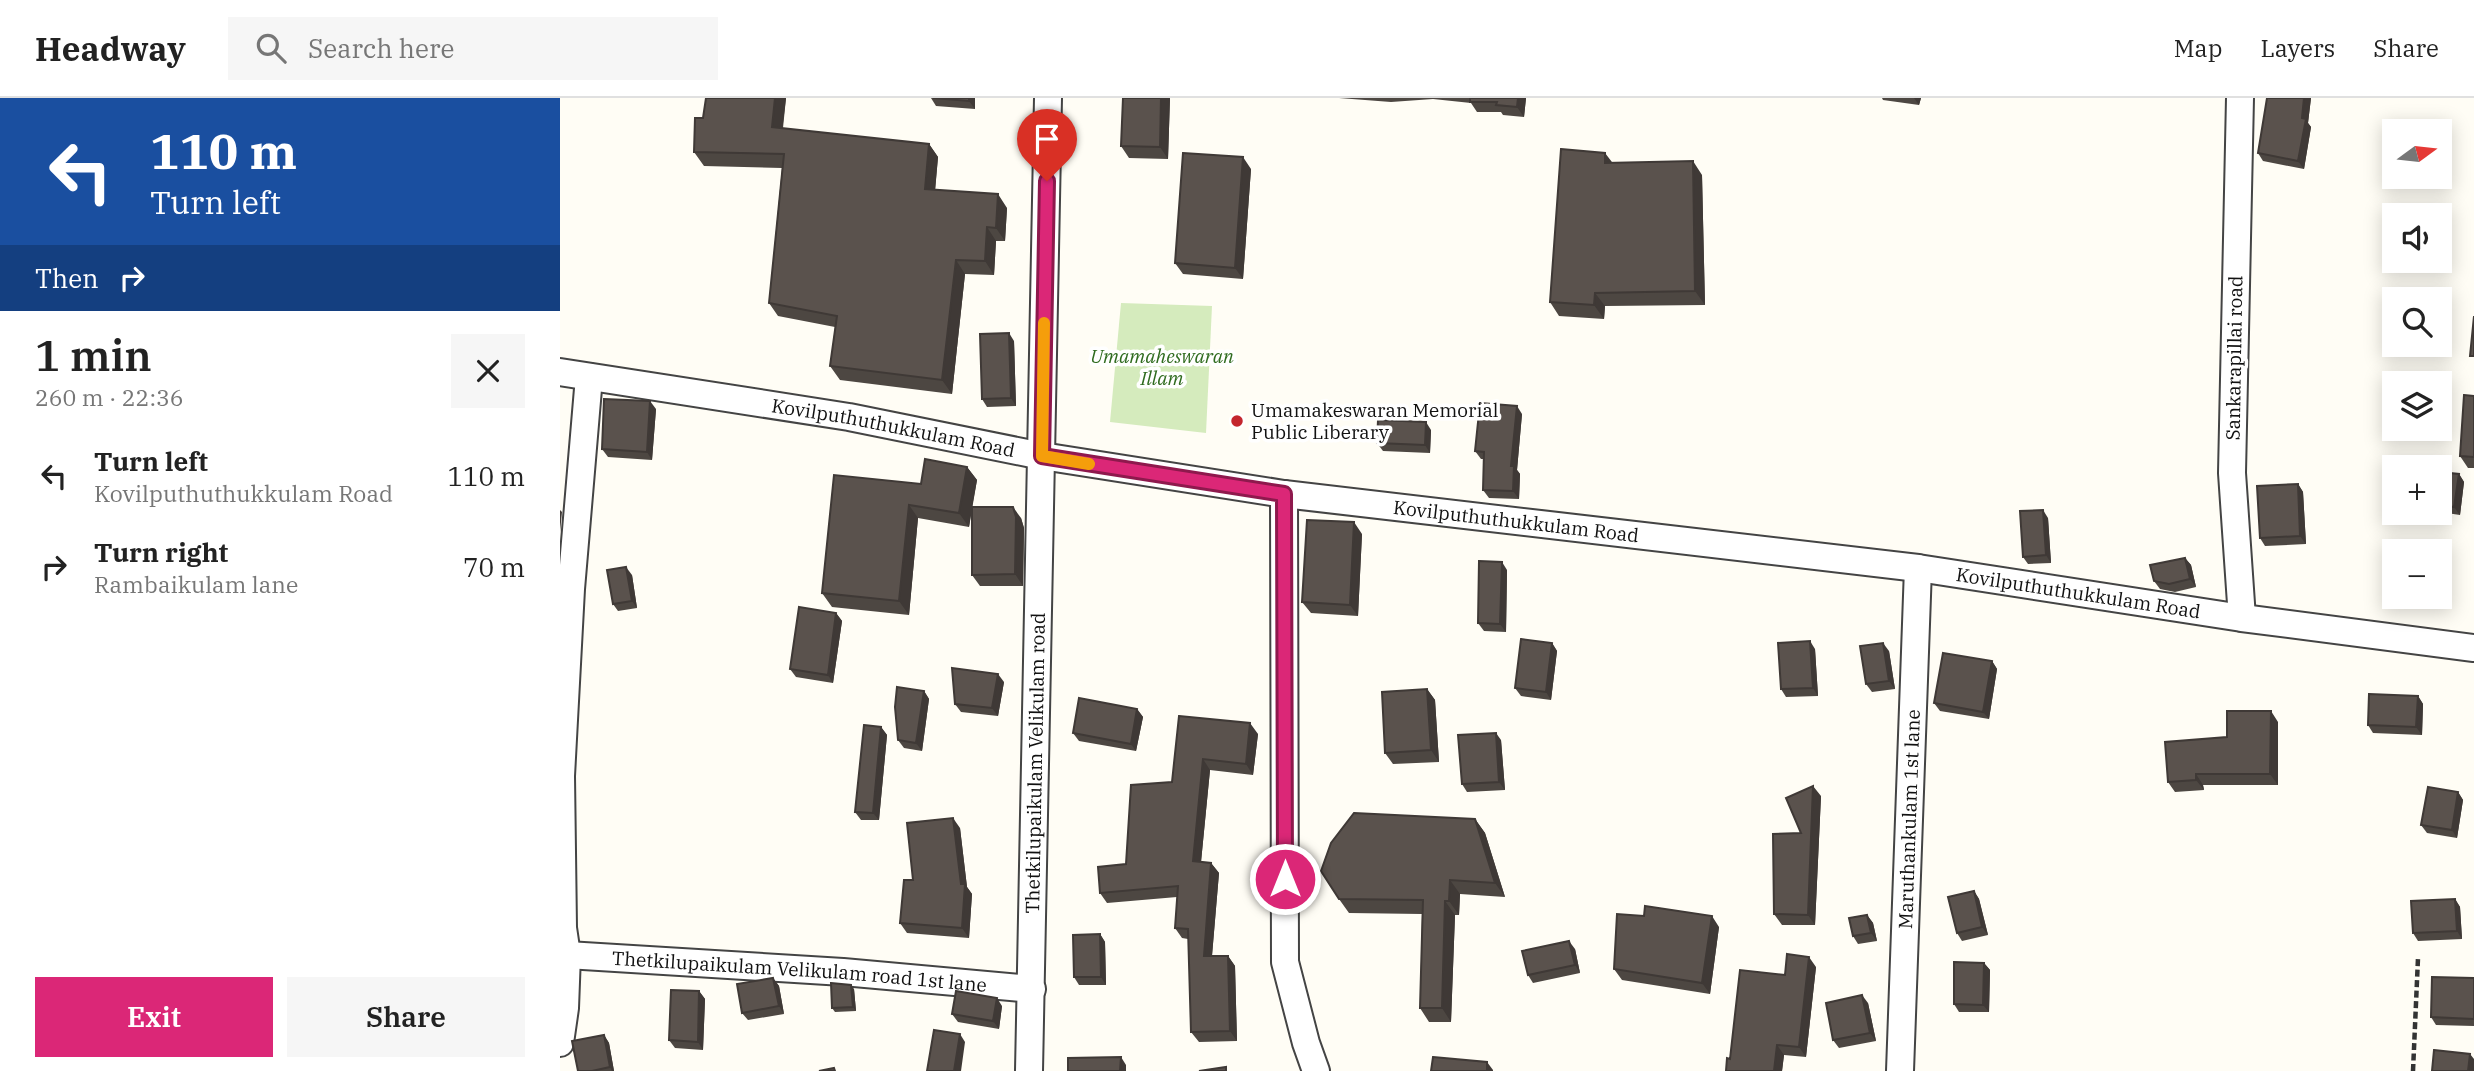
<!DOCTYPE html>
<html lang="en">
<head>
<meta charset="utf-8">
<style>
	body { margin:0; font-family:"IBM Plex Serif",serif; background:#f6f6f6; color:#222; height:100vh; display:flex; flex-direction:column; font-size:26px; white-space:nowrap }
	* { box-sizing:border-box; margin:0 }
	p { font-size:23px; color:#767676 }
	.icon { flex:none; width:38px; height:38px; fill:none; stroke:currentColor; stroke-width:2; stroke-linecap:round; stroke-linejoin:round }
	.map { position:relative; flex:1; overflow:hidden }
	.side { display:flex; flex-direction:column; background:#fff; width:560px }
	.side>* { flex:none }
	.banner { background:#1a4fa0; color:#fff; overflow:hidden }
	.needle { width:46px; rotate:75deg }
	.controls { position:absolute; left:1822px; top:21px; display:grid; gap:14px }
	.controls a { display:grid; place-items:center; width:70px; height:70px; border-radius:0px; background:#fff; box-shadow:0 4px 18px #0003; font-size:35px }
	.pin { position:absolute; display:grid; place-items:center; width:60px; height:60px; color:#fff; margin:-72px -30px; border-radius:50% 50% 50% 0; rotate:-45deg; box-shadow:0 0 7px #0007 }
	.pin .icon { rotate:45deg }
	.me { position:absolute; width:77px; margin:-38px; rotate:0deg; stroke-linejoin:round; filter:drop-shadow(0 0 5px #0008) }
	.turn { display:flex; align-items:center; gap:24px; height:147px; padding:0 35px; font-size:32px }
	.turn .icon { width:91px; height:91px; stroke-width:2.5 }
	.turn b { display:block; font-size:49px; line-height:60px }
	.then { display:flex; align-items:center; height:66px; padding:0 35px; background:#0003; gap:14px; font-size:26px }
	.round { display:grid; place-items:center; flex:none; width:74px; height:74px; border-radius:0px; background:#f6f6f6 }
	.head { display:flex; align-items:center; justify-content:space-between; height:119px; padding:0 35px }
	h1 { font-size:42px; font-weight:600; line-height:52px }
	.cta { display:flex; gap:14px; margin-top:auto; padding:14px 35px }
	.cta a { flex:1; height:80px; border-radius:0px; background:#db2777; color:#fff; font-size:28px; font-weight:600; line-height:80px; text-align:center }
	.cta a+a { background:#f6f6f6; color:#222 }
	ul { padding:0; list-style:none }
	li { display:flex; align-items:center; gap:21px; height:91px; padding:0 35px }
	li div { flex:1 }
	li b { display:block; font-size:26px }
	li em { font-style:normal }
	header { display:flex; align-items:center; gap:42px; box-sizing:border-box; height:98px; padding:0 35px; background:#fff; border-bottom:2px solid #e0e0e0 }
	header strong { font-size:33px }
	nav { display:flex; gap:38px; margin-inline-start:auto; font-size:24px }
	.search { width:490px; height:63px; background:#f6f6f6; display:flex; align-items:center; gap:18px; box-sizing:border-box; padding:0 24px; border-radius:0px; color:#767676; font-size:26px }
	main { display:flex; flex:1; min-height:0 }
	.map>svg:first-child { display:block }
</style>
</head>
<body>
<header>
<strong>Headway</strong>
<div class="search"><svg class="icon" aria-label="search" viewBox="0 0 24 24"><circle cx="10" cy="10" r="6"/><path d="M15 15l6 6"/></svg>Search here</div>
<nav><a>Map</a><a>Layers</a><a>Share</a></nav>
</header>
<main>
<section class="side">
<div class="banner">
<div class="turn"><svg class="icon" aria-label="left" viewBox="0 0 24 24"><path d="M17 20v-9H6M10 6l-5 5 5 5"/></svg><div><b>110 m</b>Turn left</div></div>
<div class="then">Then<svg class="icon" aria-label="right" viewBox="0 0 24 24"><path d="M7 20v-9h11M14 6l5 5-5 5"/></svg></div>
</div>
<div class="head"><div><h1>1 min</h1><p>260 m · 22:36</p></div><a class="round"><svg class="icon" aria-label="close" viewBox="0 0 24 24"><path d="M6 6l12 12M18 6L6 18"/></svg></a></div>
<ul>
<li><svg class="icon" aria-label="left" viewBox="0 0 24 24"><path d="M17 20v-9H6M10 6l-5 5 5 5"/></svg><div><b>Turn left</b><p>Kovilputhuthukkulam Road</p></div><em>110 m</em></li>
<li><svg class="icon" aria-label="right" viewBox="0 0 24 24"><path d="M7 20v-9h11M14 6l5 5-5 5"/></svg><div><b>Turn right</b><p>Rambaikulam lane</p></div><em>70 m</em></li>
</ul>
<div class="cta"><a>Exit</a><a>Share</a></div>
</section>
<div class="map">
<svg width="1914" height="973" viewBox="0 0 1914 973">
	<rect width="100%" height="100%" fill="#fffdf5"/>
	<path fill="#d5ebbd" d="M561,205l91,3 -6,127 -96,-11z"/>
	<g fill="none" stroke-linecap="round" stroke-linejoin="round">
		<g stroke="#444" stroke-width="30">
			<g id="minor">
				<path d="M1680,0l-8,375 10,145"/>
				<path id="s1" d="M0,274l289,45 193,39 242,38 634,74 324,50 232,30"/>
				<path d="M724,396l1,468 21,81 10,28"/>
				<path id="s2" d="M7,857l276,17 189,17"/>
				<path d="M0,945l5,-35 2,-53 -4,-27 -2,-152 10,-187 18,-212"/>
				<path id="s3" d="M469,973l19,-973"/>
				<path id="s4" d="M1340,973l18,-503"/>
			</g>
		</g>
		<path stroke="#333" stroke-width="4.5" stroke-dasharray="7 3.5" stroke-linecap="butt" d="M1853,973l5,-113"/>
		<use href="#minor" stroke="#fff" stroke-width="26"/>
	</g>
	<path fill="#4d4742" d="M226,0l-3,30 146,16 9,13 -3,33 72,18 -2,33h-9l-2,34 -29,-1 -13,120 -112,-14 -10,-14 5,-39 -57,-11 -9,-13 13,-135 -78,-2 -10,-14 9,-34z
		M371,0h44v11l-39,-3z
		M610,0l-2,61 -39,-1 -8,-12z
		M779,0h187l-2,19 -21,-2 -2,-3h-24l-6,-9 -38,-4 -42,3z
		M1322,0h39l-2,7 -36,-5z
		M1707,0h44l-3,25 3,4 -7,42 -41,-8 -5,-8z
		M1052,65l90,12 3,130 -100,1 -1,13 -45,-3 -9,-14z
		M691,71l-8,110 -60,-5 -8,-11z
		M454,243l2,65 -29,1 -5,-8z
		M1914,298v72h-6l-8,-12z
		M96,311l-4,51 -44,-3 -6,-8z
		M962,316l-5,56 3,4 -1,25 -30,-1 -6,-8 1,-31h-3l-6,-8z
		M871,332l-1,23 -47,-2 -6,-8z
		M407,369l10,13 -5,27 49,11 3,10 -1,58h-43l-8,-11v-67l-3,19 -51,-9 -9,97 -77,-8 -10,-14 99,-109z
		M1880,374l19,2 5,8 -4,33 -20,-3z
		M1738,386l5,8 3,52 -41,2 -5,-8z
		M1488,420l3,45 -23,1 -5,-7z
		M802,436l-4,82 -47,-3 -9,-11z
		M1625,460l6,7 5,22 -21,5 -15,-3 -6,-8z
		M947,472l-1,62 -22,-1 -6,-8z
		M72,477l5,33 -19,3 -5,-7z
		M276,515l6,8 -9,62 -37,-6 -6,-8z
		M992,545l5,8 -6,49 -30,-4 -6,-8z
		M1255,551l3,47 -32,1 -5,-8z
		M1329,553l6,38 -23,3 -6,-8z
		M1432,563l5,8 -8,50 -49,-8 -6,-8z
		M444,584l-6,34 -37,-4 -6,-8z
		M867,591l8,11 4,62 -46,2 -8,-11z
		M364,593l5,8 -7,52 -18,-3 -6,-8z
		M1858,598l5,8 -1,31 -49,-2 -5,-8z
		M577,611l6,8 -7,34 -57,-10 -6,-8z
		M619,618l79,18 -5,41 -43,-5 -9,92 10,1 8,10 -7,83h16l7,10 2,75 -38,1 -8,-10 -3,-93 -6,-1 -7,-10 2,-31 -70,6 -7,-10 26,-29 46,-82z
		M1718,624v63h-75l1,5 -29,2 -7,-10 59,-45z
		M321,629l6,8 -8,85h-18l-6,-8z
		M941,642l4,50 -38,2 -5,-8z
		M1898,694l5,8 -6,38 -30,-5 -6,-8z
		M1261,698l-6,129h-33l-8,-11 27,-81z
		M915,721l10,14 20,64 -45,-3 -1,21h-4l-4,107h-22l-9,-14 2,-94 -73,-1 -10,-14z
		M400,730l7,59 5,7 -3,44 -62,-5 -7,-10 13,-43z
		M1414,793l5,8 9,36 -26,6 -5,-8z
		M1895,801l5,8 2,32 -44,2 -5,-8z
		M1307,817l6,8 4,18 -19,3 -5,-8z
		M1084,818l75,11 -9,67 -88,-14 -8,-11z
		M540,836l5,8 1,43h-27l-5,-8z
		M1015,851l5,24 -47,10 -5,-8z
		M1424,865l6,7 -1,42h-30l-5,-8z
		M1256,869l-10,90 -22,-2 -2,16h-56l59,-96z
		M213,880l6,8 5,28 -36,6 -6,-7z
		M1914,880v48l-38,-1 -5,-8z
		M294,891l2,22 -21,1 -3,-4z
		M139,893l6,8 -2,51 -28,-2 -6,-8z
		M1308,905l8,38 -37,7 -6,-8z
		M442,908l-3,23 -41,-7 -6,-8z
		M44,937l5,8 5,28h-36z"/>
	<path fill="#3f3936" d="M215,0h11l-5,42 -9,-13z
		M409,0h6v11l-6,-8z
		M601,0h9l-2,61 -8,-12z
		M958,0h8l-2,19 -7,-10z
		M1354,0h7l-2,7z
		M1744,0h7l-3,25 3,4 -7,42 -6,-8z
		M369,46l9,13 -4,46 -9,-14z
		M1045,55l10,13 -10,-3z
		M683,59l8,12 -8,110 -8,-11z
		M1133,63l9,14 3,130 -10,-14z
		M438,96l9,14 -2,33 -9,-13z
		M427,129l9,14 -2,34 -9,-14z
		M396,162l9,14 -13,120 -10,-14z
		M1035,195l10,13 -1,13 -10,-14z
		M449,235l5,8 2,65 -5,-8z
		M90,303l6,8 -4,51 -5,-8z
		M957,308l5,8 -5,56 3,4 -1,25 -6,-8 -2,-25z
		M866,324l5,8 -1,23 -5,-8z
		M407,369l10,13 -8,47 -10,-14z
		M1899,376l5,8 -4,33 -6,-8z
		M1738,386l5,8 3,52 -6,-8z
		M349,407l9,13 -9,97 -10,-14z
		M453,409l8,11 3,10 -1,58 -8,-12z
		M0,412l2,2 -2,20z
		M1483,412l5,8 3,45 -5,-8z
		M794,424l8,12 -4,82 -8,-11z
		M1625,460l6,7 5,22 -6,-8z
		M942,464l5,8 -1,62 -6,-8z
		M66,469l6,8 5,33 -5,-7z
		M276,515l6,8 -9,62 -5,-8z
		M1250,543l5,8 3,47 -5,-8z
		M992,545l5,8 -6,49 -5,-8z
		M1323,545l6,8 6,38 -6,-8z
		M1432,563l5,8 -8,50 -6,-7z
		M438,576l6,8 -6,34 -6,-8z
		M867,591l8,11 4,62 -8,-12z
		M364,593l5,8 -7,52 -6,-8z
		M1858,598l5,8 -1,31 -6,-8z
		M577,611l6,8 -7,34 -5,-7z
		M1711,613l7,11v63l-8,-11z
		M690,625l8,11 -5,41 -7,-11z
		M321,629l6,8 -8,85 -6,-7z
		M936,635l5,7 4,50 -6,-8z
		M643,661l7,11 -10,102 -7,-11z
		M1636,676l7,11 1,5 -8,-10z
		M1253,688l8,10 -6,129 -7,-10z
		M1898,694l5,8 -6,38 -5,-8z
		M393,720l7,10 7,59 5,7 -3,44 -7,-10 -1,-44z
		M915,721l10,14 20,64 -10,-14z
		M651,765l8,10 -8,94 -7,-11z
		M890,782l10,14 -1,21 -10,-14z
		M1414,793l5,8 9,36 -6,-8z
		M1895,801l5,8 2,32 -5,-8z
		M885,803l10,14 -4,107 -9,-14z
		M1307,817l6,8 4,18 -6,-8z
		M1152,818l7,11 -9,67 -8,-11z
		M540,836l5,8 1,43 -5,-8z
		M1009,843l6,8 5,24 -5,-8z
		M668,858l7,10 2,75 -7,-10z
		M1249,859l7,10 -10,90 -7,-10z
		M1424,865l6,7 -1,42 -6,-7z
		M213,880l6,8 5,28 -5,-8z
		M291,887l3,4 2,22 -3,-4z
		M139,893l6,8 -2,51 -5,-8z
		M1302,897l6,8 8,38 -6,-8z
		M437,900l5,8 -3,23 -6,-8z
		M400,936l5,8 -4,29h-7z
		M44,937l5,8 5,28h-2l-2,-4z
		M1217,947l7,10 -2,16h-8z
		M1910,956l4,5v12h-6z
		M561,959l5,8v6h-6z
		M927,964l6,8v1h-6z"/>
	<path fill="#5a524d" stroke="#3f3936" stroke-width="2" d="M146,0h69l-3,29 157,17 -4,45 73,5 -2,34 -9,-1 -2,34 -29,-1 -14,120 -112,-14 7,-50 -68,-13 15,-149 -90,-2 1,-34h8z
		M373,0h36v3z
		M563,0h38l-1,49 -39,-1z
		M910,0h48l-1,9 -21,-2 1,-3h-27z
		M1707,0h37l-2,20 4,1 -8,42 -40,-8z
		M1001,51l44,4v10l88,-2 2,130 -100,2 -1,12 -44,-3z
		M623,55l60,4 -8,111 -60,-5z
		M1914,218v40h-4z
		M449,235l2,65 -29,1 -2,-65z
		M1904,297l10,1v61l-14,-1z
		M44,301l46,2 -3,51 -45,-3z
		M920,305l37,3 -6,60h3l-1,25 -30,-1 1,-38 -9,-1z
		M818,322l48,2 -1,23 -48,-2z
		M365,361l42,8 -8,46 -50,-8 -10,96 -77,-8 12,-118 87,9z
		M1880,374l19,2 -5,33 -14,-2z
		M1738,386l2,52 -40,2 -3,-52z
		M412,409h41l3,10 -1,57 -43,1z
		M1483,412l3,45 -23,2 -3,-46z
		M747,422l47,2 -4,83 -48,-3z
		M1625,460l5,21 -21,5 -15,-3 -4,-16z
		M919,463l23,1 -2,62 -22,-1z
		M66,469l6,34 -19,3 -6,-34z
		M239,509l37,6 -8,62 -38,-6z
		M961,541l31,4 -6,49 -31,-4z
		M1250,543l3,47 -32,1 -3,-46z
		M1323,545l6,38 -23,3 -6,-38z
		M1383,555l49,8 -9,51 -49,-9z
		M392,570l46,6 -6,34 -37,-4z
		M337,589l27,4 -8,52 -18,-3 -3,-33z
		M867,591l4,61 -46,3 -3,-61z
		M1809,596l49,2 -2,31 -48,-2z
		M519,600l58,11 -6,35 -58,-11z
		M1667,613h44l-1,63h-74v6l-28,2 -3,-40 62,-5z
		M619,618l71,7 -4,41 -43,-5 -10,102 18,2 -7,93h24l2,75 -39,1 -3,-103 -13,-1 3,-42 -78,7 -2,-26 28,-3 5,-79 41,-3z
		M304,627l17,2 -8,86 -18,-1z
		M936,635l3,49 -37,2 -4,-49z
		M1253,688l-5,129 -34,-1 -1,-80 28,-1 -15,-35z
		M1868,689l30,5 -6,38 -31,-5z
		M794,715l121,6 20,64 -45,-3 -1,21h-4l-3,107h-22l3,-108 -84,-1 -18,-28 10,-28z
		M393,720l8,66h4l-3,44 -62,-5 4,-43h9l-6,-57z
		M1414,793l8,36 -25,6 -9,-36z
		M1895,801l2,32 -44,2 -2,-32z
		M1085,808l67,10 -10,67 -88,-14 3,-55 27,2z
		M1307,817l4,18 -18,3 -4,-18z
		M540,836l1,43h-27l-1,-42z
		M1009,843l6,24 -47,10 -6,-24z
		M1227,856l22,3 -10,90 -22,-2 -3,26h-48l1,-13 3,1 10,-89 45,5z
		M1394,864l30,1 -1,42 -29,-1z
		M1872,879l42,1v41l-43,-2z
		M213,880l6,28 -37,7 -5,-29z
		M271,885l20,2 2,22 -21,1z
		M111,892l28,1 -1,51 -29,-2z
		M396,893l41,7 -4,23 -41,-7z
		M1302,897l8,38 -37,7 -7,-37z
		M374,932l26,4 -6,37h-27z
		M44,937l6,32 -18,4h-14l-6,-30z
		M1874,952l36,4 -2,17h-36z
		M561,959l-1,14h-52v-13z
		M873,959l54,5v9h-56z
		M666,969v4h-27z
		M274,970l1,3h-16z"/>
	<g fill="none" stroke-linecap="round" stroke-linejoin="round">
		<g stroke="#8e194d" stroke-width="18">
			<path id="route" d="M487,83l-5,275 242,38 1,385"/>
		</g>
		<use href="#route" stroke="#db2777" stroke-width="12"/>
		<path stroke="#f59e0b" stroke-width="12" d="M484,225l-2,133 47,8"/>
	</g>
	<circle fill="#c4262e" stroke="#fff" stroke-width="2.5" cx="677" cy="323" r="7"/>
	<g text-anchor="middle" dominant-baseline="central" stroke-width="7" stroke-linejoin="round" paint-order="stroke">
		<g font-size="19" font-style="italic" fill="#2f6b1f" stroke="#fff">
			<text x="602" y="258">Umamaheswaran<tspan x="602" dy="22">Illam</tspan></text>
		</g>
		<g font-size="19" fill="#111" stroke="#fff">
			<text transform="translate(1674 260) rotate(-89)">Sankarapillai road</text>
			<text stroke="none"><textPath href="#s1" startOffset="338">Kovilputhuthukkulam Road</textPath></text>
			<text stroke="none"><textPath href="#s1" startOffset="968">Kovilputhuthukkulam Road</textPath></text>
			<text stroke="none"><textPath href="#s1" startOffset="1535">Kovilputhuthukkulam Road</textPath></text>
			<text stroke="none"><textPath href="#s3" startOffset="308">Thetkilupaikulam Velikulam road</textPath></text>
			<text stroke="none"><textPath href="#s4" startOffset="252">Maruthankulam 1st lane</textPath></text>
			<text stroke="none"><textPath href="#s2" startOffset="233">Thetkilupaikulam Velikulam road 1st lane</textPath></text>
		</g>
		<g font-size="19" fill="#111" stroke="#fff" text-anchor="start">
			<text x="691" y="312">Umamakeswaran Memorial<tspan x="691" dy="22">Public Liberary</tspan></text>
		</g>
	</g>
</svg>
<div class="controls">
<a><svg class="needle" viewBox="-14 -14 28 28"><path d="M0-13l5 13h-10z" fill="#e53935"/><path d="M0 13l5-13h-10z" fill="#767676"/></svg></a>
<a><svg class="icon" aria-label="sound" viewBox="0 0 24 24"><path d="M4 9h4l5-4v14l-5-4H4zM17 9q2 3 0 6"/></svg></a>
<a><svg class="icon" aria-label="search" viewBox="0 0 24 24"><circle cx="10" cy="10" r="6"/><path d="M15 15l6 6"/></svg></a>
<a><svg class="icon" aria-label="layers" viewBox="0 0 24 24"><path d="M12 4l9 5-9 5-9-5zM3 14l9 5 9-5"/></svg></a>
<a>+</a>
<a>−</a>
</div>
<div class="pin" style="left:487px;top:83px;background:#d93025"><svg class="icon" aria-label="arrive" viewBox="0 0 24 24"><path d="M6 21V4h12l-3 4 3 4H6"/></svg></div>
<svg class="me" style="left:725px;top:781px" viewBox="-20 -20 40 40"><circle r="17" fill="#db2777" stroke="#fff" stroke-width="3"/><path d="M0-11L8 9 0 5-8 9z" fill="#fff"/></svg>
</div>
</main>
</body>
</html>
